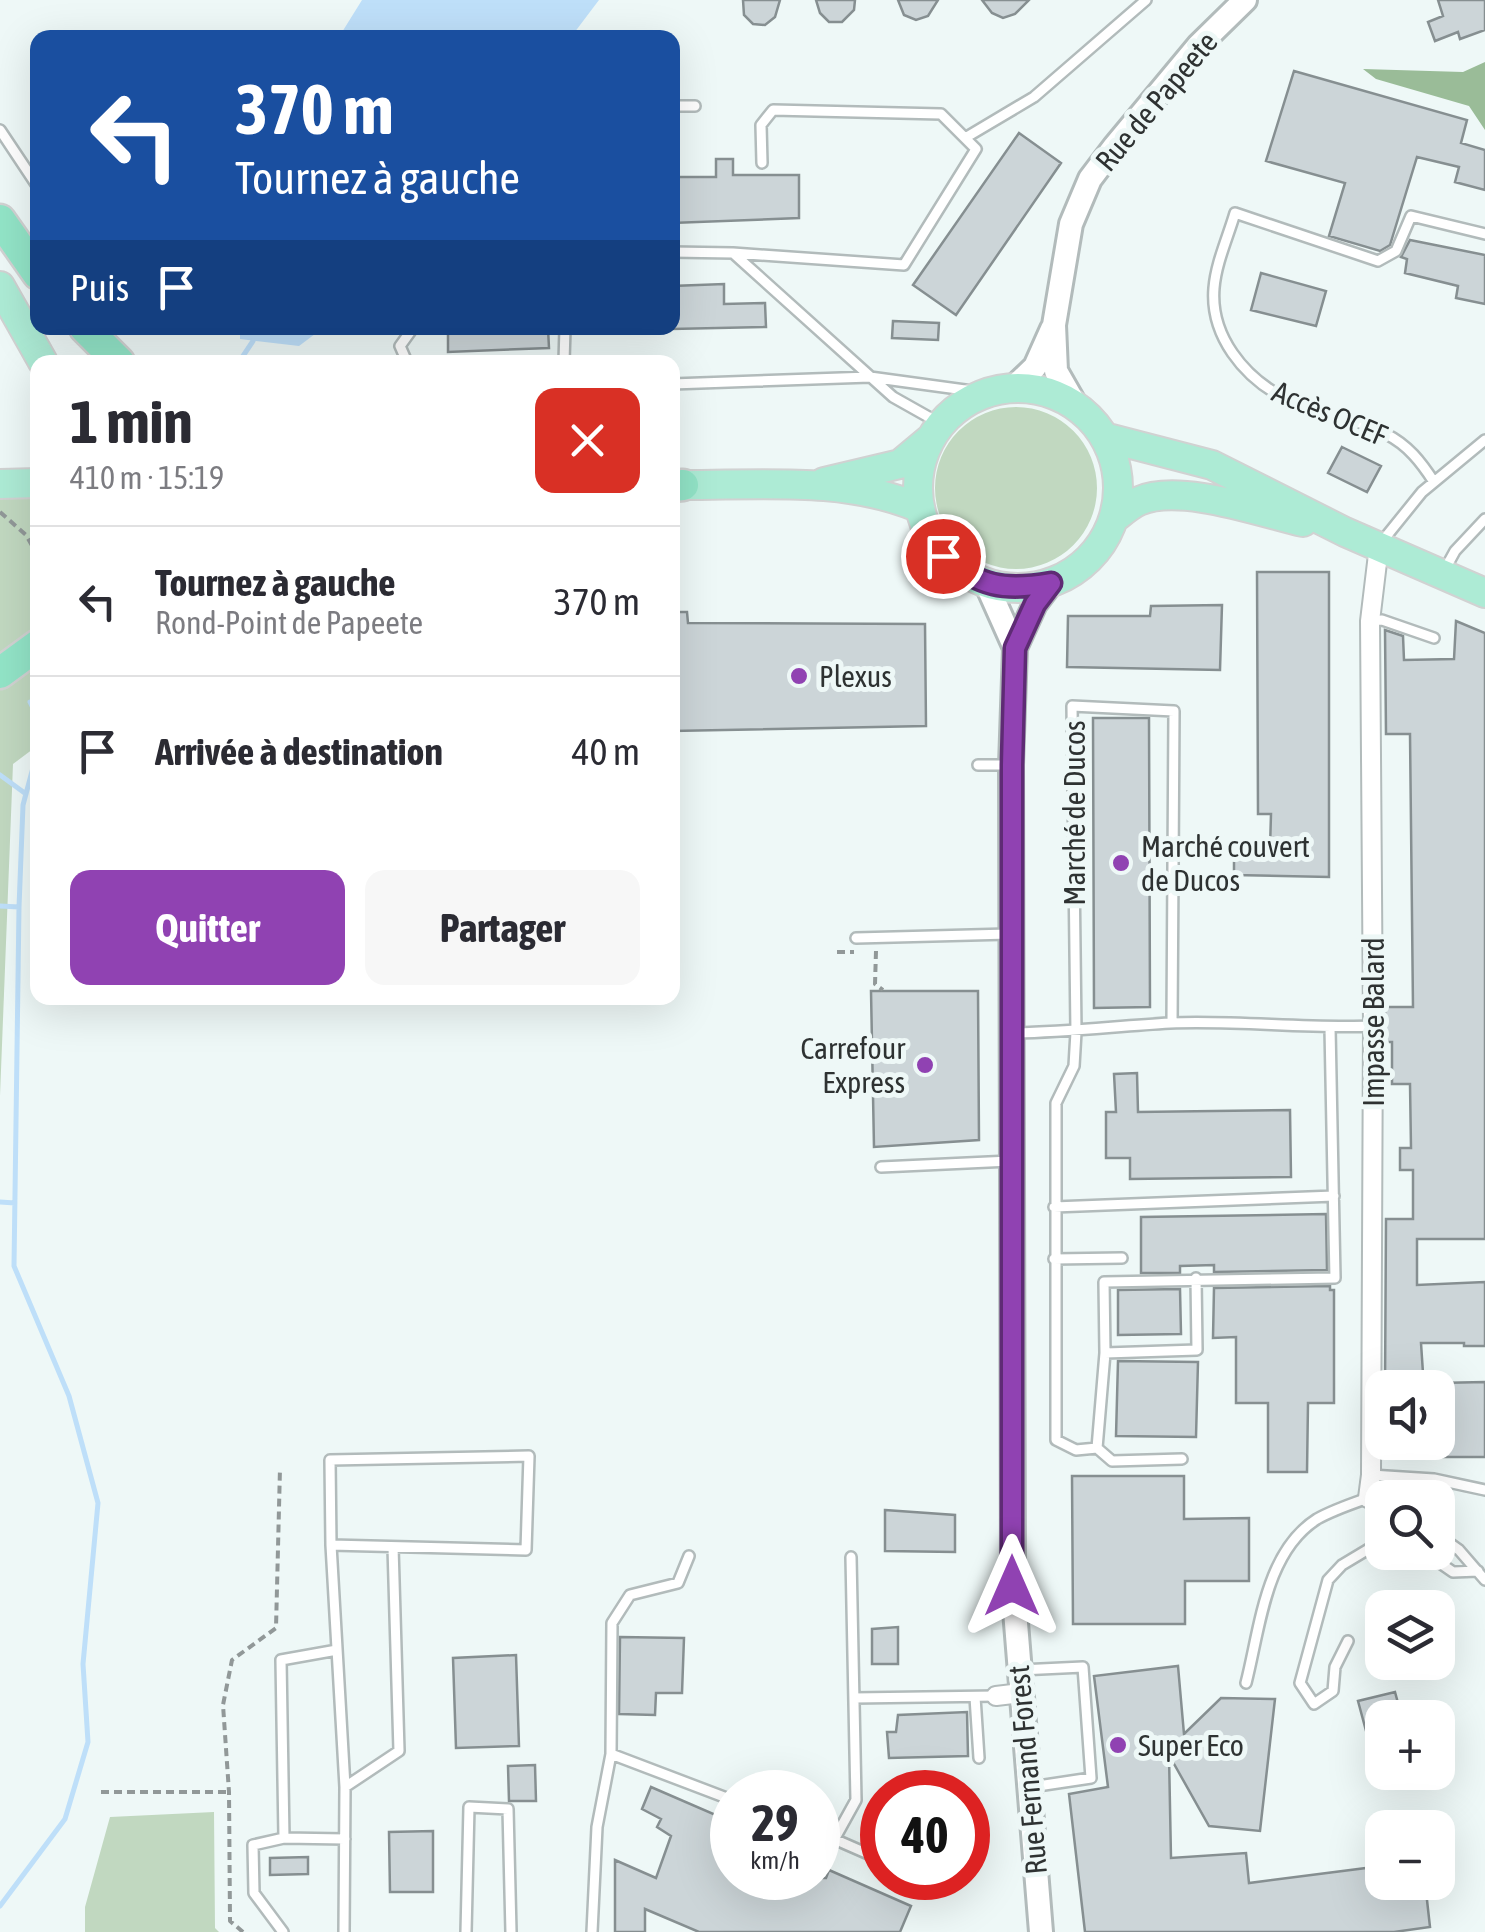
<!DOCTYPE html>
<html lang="fr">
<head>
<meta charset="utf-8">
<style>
	body { margin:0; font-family:"Asap Condensed",sans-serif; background:#f7f7f7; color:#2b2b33; height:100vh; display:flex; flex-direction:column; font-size:38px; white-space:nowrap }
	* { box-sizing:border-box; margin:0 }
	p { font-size:32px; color:#7c7c81 }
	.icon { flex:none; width:55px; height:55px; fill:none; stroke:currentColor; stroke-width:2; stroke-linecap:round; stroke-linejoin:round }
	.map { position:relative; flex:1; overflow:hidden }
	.drawer { position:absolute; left:30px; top:355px; width:650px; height:650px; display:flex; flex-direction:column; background:#fff; border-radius:20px; box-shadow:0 10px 40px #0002 }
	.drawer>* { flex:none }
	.top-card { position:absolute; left:30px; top:30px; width:650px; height:305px; border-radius:20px; box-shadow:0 10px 40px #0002; background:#1a4fa0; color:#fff; overflow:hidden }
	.controls { position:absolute; left:1365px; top:1370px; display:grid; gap:20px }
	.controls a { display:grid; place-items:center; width:90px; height:90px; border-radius:20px; background:#fff; box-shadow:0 10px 40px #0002; font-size:50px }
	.speed { position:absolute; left:710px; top:1770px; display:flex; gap:20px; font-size:50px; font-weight:700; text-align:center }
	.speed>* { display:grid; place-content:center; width:130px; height:130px; border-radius:50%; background:#fff; box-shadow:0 10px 40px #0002; line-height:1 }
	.speed small { font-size:25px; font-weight:400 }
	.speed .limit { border:15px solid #d22; background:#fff; color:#111 }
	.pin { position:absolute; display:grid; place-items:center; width:85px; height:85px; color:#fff; margin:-42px; border:5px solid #fff; border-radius:50%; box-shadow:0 2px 10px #0007 }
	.me { position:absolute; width:110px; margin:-55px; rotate:0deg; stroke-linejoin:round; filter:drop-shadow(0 0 8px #0008) }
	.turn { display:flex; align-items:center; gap:35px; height:210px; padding:0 40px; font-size:45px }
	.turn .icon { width:130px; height:130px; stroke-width:2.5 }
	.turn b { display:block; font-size:70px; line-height:85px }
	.then { display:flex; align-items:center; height:95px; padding:0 40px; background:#0003; gap:20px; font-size:38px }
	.round { display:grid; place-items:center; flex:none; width:105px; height:105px; border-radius:20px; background:#f7f7f7 }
	.head { display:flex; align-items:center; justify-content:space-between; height:170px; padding:0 40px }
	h1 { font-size:60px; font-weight:700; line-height:75px }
	.button { display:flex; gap:20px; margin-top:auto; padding:20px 40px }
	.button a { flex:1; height:115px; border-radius:20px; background:#9042b2; color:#fff; font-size:40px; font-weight:700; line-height:115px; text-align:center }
	.button a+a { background:#f7f7f7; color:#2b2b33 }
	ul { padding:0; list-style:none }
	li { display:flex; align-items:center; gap:30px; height:150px; padding:0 40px; border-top:2px solid #e1e1e2 }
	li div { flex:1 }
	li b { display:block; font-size:38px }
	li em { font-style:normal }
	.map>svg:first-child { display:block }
</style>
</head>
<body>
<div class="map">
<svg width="1485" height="1932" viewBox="0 0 1485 1932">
	<rect width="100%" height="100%" fill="#eef8f7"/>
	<path fill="#c1d8c0" d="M935 488a81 81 0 1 1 162 0a81 81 0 1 1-162 0Z
		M38,493l-1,253 -24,18 -13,332v-602z
		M214,1812l1,116 4,4h-134v-25l25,-90z"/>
	<path fill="#9abc98" d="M1485,62v68l-16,-24 -93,-27 -13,-10 100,3z"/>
	<path fill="#bedff9" d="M362,0h237l-28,37h-232z
		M240,328h83l-24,18 -59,-7z"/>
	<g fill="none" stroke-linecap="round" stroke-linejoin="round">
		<path stroke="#bedff9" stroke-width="5" d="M239,362l14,-21
			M30,702l8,16
			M0,775l26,19
			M0,906l19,1
			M0,1202l15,1
			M0,1906l65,-87 23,-77 -5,-78 15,-161 -29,-107 -55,-130 5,-359 4,-102 11,-41 4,-4"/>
	</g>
	<path fill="#ccd5d8" stroke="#868f91" stroke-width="2.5" d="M743,0h37l-5,17 -10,8 -12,-1 -9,-9z
		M816,0h39l-1,10 -12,12h-13l-9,-9z
		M898,0h40l-10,16 -12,4 -12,-5z
		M982,0h47l-14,14 -12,4 -11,-5z
		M1438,0h47v30l-25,9 -2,-7 -23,9 -7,-19 15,-6z
		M1294,71l173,49 -6,23 24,7v40l-30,-8 4,-15 -42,-10 -27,88 -10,6 -51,-15 16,-53 -79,-22z
		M1019,133l42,30 -105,152 -43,-30z
		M716,159h17v16h66v43l-127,5v-46h44z
		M1410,240l75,15v49l-29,-6 2,-12 -53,-13 2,-14 -6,-2z
		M1261,273l65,18 -10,35 -65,-16z
		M724,284v20l41,-1 1,24 -94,2v-43z
		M893,321l46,2 -1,17 -46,-2z
		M448,328h100l1,20 -101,4z
		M1342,447l39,19 -14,26 -39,-19z
		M1257,572h72v305l-95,-2v-27h36l1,-34h-13z
		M1222,605l-2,65 -153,-3 1,-51h82l1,-10z
		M672,612h15l1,11 237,1 1,102 -254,5z
		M1456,621l29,12v606h-68v46l68,-3v64h-21v-3h-43l3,45h-39l1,-169h27v-49h-13v-22h11l-1,-64h-18v-42h-7v-35h28l-3,-273h-24l-1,-104 18,6 1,24 50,-1z
		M1093,718h56l1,289 -56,1z
		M871,991h107l1,149 -105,7z
		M1137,1073l1,39 152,-2 1,67 -161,2v-21h-24v-46h10l-2,-38z
		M1326,1214l1,56 -113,2v-7l-34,1v7h-39v-56z
		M1330,1286v4h4v113h-26l-1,69h-39v-69h-32v-66l-23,1 1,-50z
		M1180,1289l1,45 -63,1v-45z
		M1118,1361l80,1 -2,75 -80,-1z
		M1485,1382v75h-75v-15h28v-59z
		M1072,1476h112v43l65,-1v63h-64v43h-112z
		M885,1510l70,5v37l-70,-1z
		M898,1627v37h-26v-35z
		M620,1637l64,1 -2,55h-26l-1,22 -36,-1z
		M516,1655l3,91 -63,2 -3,-90z
		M1178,1666l6,68 37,-36 54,1 -15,132 -51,-5 -40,-71 2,103 75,-5 3,30 133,-17v16h43l5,45 -36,5h-309l-16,-138 39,-7 -14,-111z
		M1395,1692l7,26h-20v20l-13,4 -11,-41z
		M967,1712l1,44 -79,2 -2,-26h9l2,-17z
		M535,1765l1,36h-27l-1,-35z
		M651,1787l81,35v56h94l3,-8 82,36 -11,26h-201l-54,-23v23h-30v-72l41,18 15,-42 -14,-9 4,-8 -19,-10z
		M433,1831v61h-43l-1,-60z
		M308,1857v17l-38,1v-17z"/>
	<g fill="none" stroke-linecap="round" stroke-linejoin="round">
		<g stroke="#b2bbbb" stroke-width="14">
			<path id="service" d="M672,106h23
				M0,130l38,57
				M965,138l69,-41 112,-97
				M672,252l61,1 171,12 72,-116 -35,-35 -168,-4 -12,15 1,38
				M733,253l160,144 48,27
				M407,362l-7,-16 13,-18
				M564,362l1,-34
				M672,384l198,-7 117,16
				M1434,482c-13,-20 -26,-37 -48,-48 -31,-17 -71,-19 -102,-36 -40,-21 -74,-62 -70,-110 2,-25 14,-51 21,-75l143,48 18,-10 15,-35 74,18
				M1380,544l42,-52 63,-52
				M1444,571l11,-20 30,-32
				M1370,621l12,-1 52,18
				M978,765h31
				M856,938l153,-4
				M1172,1023l2,-312 -102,-5 4,326 -2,34 -18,37v337l20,10 21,-2 8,-95 -1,-71 231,-4 -5,-250
				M1015,1033c52,-1 103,-7 155,-10 68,-3 135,6 203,3
				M881,1167l129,-6
				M1054,1207l280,-11
				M1054,1259l68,-1
				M1105,1353l92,-3 -1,-72
				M1097,1448l15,13 70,-2
				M1371,1475l63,4 51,11
				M1438,1535l21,15 26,30
				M331,1545l-1,-85 199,-4 -3,94 -195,-5 14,242
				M1424,1552l29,20 25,-1
				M1348,1641l-13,26 -2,24 -19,13 -14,-21 28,-103 14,-15 40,-24
				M1020,1670l63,-3 8,111 -60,9
				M1246,1683c14,-54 19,-131 71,-164 16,-9 34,-15 51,-21l14,6
				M975,1697l4,61
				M854,1698l142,-2
				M611,1754l121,46
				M818,1832l64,28
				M284,1838l-3,-178 56,-10
				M835,1838l21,-38 -5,-243
				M283,1932l-29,-39 -1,-48 31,-7 61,1
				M344,1932l1,-145 54,-36 -6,-204
				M466,1932l3,-125 39,2 3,123
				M592,1932l5,-105 14,-73 1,-131 18,-28 48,-12 11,-27"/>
		</g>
		<g stroke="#b2bbbb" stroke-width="22">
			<path id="minor" d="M1368,1498l3,-23 2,-449 -3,-405 9,-75
				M996,1696l25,-3"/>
		</g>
		<g stroke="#b2bbbb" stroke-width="28">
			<path id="tertiary" d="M1013,388l22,-21 17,-38
				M1076,406l-20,-35 -2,-46 17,-101 19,-45 25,-33 84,-101 46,-45
				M986,583l29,65
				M1041,1932l-28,-346 -2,-821 4,-117 20,-44 16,-21"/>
		</g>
		<g stroke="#d1d2d2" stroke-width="32">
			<path id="primary" d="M0,286l43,76
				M918 488a100 100 0 1 1 200 0a100 100 0 1 1-200 0Z
				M1104,437l108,28 133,67 140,61
				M824,482l76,-18 30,-25
				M0,484l38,-1
				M672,485c83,1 170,-10 248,23
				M1113,519c8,-6 17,-14 26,-18 40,-18 121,11 164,21"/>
		</g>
		<g stroke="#d1d2d2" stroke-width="35">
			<path id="trunk" d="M0,220l38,54
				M85,328l34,34
				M672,486l11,-1
				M0,673l38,-28"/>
		</g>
		<path stroke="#919898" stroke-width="4" stroke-dasharray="8 5" stroke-linecap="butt" d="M0,512l26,23 12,21
			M876,951l-1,33 8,6
			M837,952h17
			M101,1792h128
			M243,1932l-13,-11 -1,-129 -6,-87 9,-45 44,-32 4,-160"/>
		<use href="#service" stroke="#fff" stroke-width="9"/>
		<use href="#minor" stroke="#fff" stroke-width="18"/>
		<use href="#tertiary" stroke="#fff" stroke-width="22"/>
		<use href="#primary" stroke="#adebd5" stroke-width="28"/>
		<use href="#trunk" stroke="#92e4c7" stroke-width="30"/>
	</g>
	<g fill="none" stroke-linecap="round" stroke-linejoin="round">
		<g stroke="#5e2b74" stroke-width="25">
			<path id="route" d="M943,556c37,31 61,35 108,27l-16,21 -20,44 -3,117v821"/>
		</g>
		<use href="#route" stroke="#9042b2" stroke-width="18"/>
	</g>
	<g fill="#9042b2" stroke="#eef8f7" stroke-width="4">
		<circle cx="799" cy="676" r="10"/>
		<circle cx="1121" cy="863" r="10"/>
		<circle cx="925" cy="1065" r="10"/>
		<circle cx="1118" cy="1745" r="10"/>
	</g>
	<g text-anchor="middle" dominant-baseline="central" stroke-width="10" stroke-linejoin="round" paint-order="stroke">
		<g font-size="30" fill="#2e3232" stroke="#eef8f7">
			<text transform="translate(1156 101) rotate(-50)">Rue de Papeete</text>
			<text transform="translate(1330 413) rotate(23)">Accès OCEF</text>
			<text transform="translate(1074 813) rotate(-90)">Marché de Ducos</text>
			<text transform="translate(1373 1022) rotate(-90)">Impasse Balard</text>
			<text transform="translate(1027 1770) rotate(-95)">Rue Fernand Forest</text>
		</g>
		<g font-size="30" fill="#2e3232" stroke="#eef8f7" text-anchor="start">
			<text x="819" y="676">Plexus</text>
			<text x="1141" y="846">Marché couvert<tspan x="1141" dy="34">de Ducos</tspan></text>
			<text x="905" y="1048" text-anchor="end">Carrefour<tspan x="905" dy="34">Express</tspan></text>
			<text x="1138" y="1745">Super Eco</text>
		</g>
	</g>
</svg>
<div class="controls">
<a><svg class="icon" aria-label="sound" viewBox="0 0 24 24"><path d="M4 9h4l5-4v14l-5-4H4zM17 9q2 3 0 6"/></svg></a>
<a><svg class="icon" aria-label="search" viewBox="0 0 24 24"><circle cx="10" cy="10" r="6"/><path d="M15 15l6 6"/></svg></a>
<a><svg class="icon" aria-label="layers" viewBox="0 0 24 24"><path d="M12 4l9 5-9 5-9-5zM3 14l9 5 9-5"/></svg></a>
<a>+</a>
<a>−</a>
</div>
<div class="speed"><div>29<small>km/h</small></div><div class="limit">40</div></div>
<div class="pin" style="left:943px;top:556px;background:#d93025"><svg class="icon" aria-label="arrive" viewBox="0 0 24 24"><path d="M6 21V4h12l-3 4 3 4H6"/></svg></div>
<svg class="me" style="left:1012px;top:1586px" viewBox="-20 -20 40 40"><path d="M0-17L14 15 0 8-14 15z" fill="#9042b2" stroke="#fff" stroke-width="4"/></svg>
<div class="top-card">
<div class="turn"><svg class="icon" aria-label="left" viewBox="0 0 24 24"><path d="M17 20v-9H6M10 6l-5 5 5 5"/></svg><div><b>370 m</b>Tournez à gauche</div></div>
<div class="then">Puis<svg class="icon" aria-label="arrive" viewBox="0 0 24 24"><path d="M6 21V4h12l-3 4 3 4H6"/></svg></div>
</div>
<section class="drawer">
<div class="head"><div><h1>1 min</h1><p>410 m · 15:19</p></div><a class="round" style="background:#d93025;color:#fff"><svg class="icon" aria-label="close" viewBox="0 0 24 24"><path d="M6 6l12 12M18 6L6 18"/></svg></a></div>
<ul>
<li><svg class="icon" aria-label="left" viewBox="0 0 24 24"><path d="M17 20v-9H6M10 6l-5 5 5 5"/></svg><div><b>Tournez à gauche</b><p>Rond-Point de Papeete</p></div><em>370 m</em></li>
<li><svg class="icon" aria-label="arrive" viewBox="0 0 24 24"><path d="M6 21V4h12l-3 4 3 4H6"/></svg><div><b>Arrivée à destination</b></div><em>40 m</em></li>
</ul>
<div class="button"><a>Quitter</a><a>Partager</a></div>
</section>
</div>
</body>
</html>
